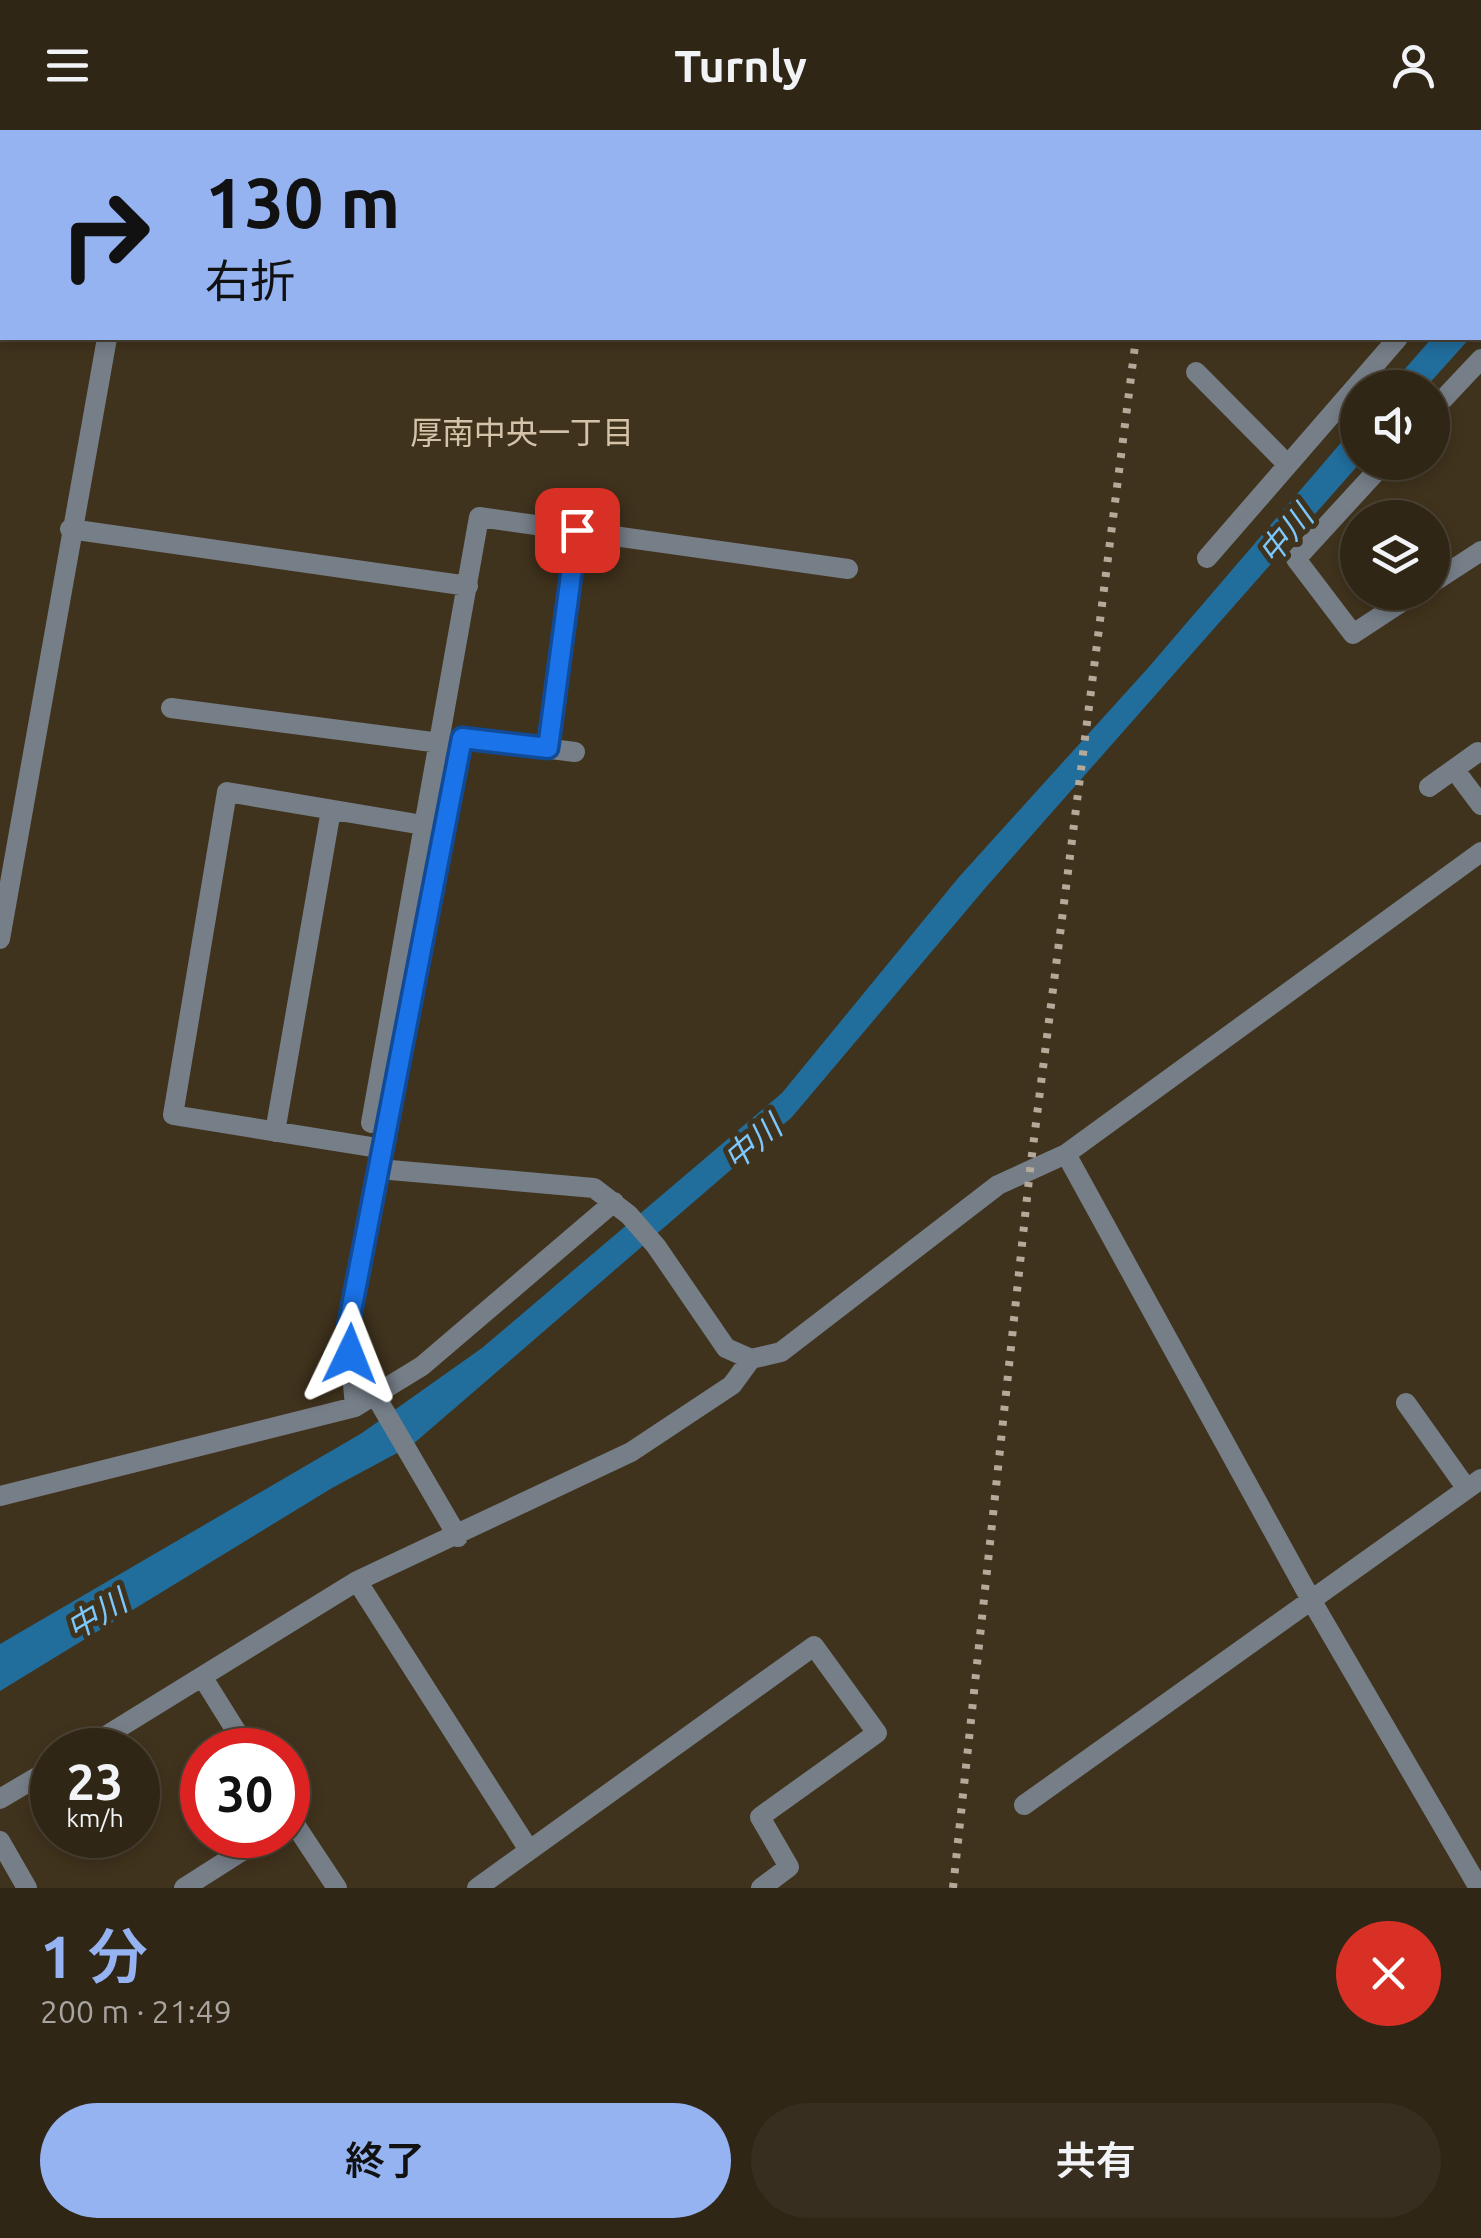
<!DOCTYPE html>
<html lang="ja">
<head>
<meta charset="utf-8">
<style>
	body { margin:0; font-family:Ubuntu,"Noto Sans JP",sans-serif; background:#382e1f; color:#f1f3f6; height:100vh; display:flex; flex-direction:column; font-size:38px; white-space:nowrap }
	* { box-sizing:border-box; margin:0 }
	p { font-size:32px; color:#a8a5a1 }
	.icon { flex:none; width:55px; height:55px; fill:none; stroke:currentColor; stroke-width:2; stroke-linecap:round; stroke-linejoin:round }
	.map { position:relative; height:1758px; overflow:hidden }
	.sheet { display:flex; flex-direction:column; background:#302616; flex:1 }
	.sheet>* { flex:none }
	.banner { position:absolute; left:0px; top:0px; width:1482px; height:210px; box-shadow:0 5px 15px #0003,0 0 0 2px #4b4335; background:#95b2f1; color:#111; overflow:hidden }
	.fabs { position:absolute; left:1340px; top:240px; display:grid; gap:20px }
	.fabs a { display:grid; place-items:center; width:110px; height:110px; border-radius:50%; background:#302616; box-shadow:0 5px 15px #0003,0 0 0 2px #4b4335; font-size:50px }
	.speed { position:absolute; left:30px; top:1598px; display:flex; gap:20px; font-size:50px; font-weight:700; text-align:center }
	.speed>* { display:grid; place-content:center; width:130px; height:130px; border-radius:50%; background:#302616; box-shadow:0 5px 15px #0003,0 0 0 2px #4b4335; line-height:1 }
	.speed small { font-size:25px; font-weight:400 }
	.speed .limit { border:15px solid #d22; background:#fff; color:#111 }
	.pin { position:absolute; display:grid; place-items:center; width:85px; height:85px; color:#fff; margin:-42px; border-radius:20px; box-shadow:0 5px 15px #0006 }
	.me { position:absolute; width:110px; margin:-55px; rotate:2deg; stroke-linejoin:round; filter:drop-shadow(0 0 8px #0008) }
	.turn { display:flex; align-items:center; gap:35px; height:210px; padding:0 40px; font-size:45px }
	.turn .icon { width:130px; height:130px; stroke-width:2.5 }
	.turn b { display:block; font-size:70px; line-height:85px }
	.round { display:grid; place-items:center; flex:none; width:105px; height:105px; border-radius:52px; background:#382e1f }
	.headline { display:flex; align-items:center; justify-content:space-between; height:170px; padding:0 40px }
	h1 { font-size:60px; font-weight:600; line-height:75px; color:#95b2f1 }
	.primary-button { display:flex; gap:20px; margin-top:auto; padding:20px 40px }
	.primary-button a { flex:1; height:115px; border-radius:60px; background:#95b2f1; color:#111; font-size:40px; font-weight:600; line-height:115px; text-align:center }
	.primary-button a+a { background:#382e1f; color:#f1f3f6 }
	header { display:flex; justify-content:space-between; align-items:center; height:130px; padding:0 40px; background:#302616; font-size:45px; font-weight:600 }
	.map>svg:first-child { display:block }
</style>
</head>
<body>
<header><svg class="icon" aria-label="menu" viewBox="0 0 24 24"><path d="M4 6h16M4 12h16M4 18h16"/></svg>Turnly<svg class="icon" aria-label="person" viewBox="0 0 24 24"><circle cx="12" cy="8" r="4"/><path d="M4 21q1-7 8-7t8 7"/></svg></header>
<div class="map">
<svg width="1481" height="1758" viewBox="0 0 1481 1758">
	<rect width="100%" height="100%" fill="#40331d"/>
	<path fill="#216e9d" d="M1432,208h38l-44,49h-37z
		M1357,294l3,39 -373,423 -195,231 -380,328 -80,43 -332,203v-47l362,-211 120,-85 300,-255 177,-216 189,-209z"/>
	<g fill="none" stroke-linecap="round" stroke-linejoin="round">
		<path stroke="#767e88" stroke-width="20" d="M1396,0l12,1
			M147,2l1,-2
			M766,2l1,-2
			M1480,114l1,-1
			M1196,242l92,93
			M1432,281l49,-52
			M1385,332l-89,97 57,75 64,-42
			M70,399l398,57
			M1207,428l191,-220
			M1432,453l49,-32
			M171,578l269,35
			M548,618l29,-217
			M1454,639l27,36
			M1429,657l49,-35
			M0,809l107,-601
			M371,993l108,-606 369,52
			M275,1002l56,-322
			M384,1019l-211,-34 54,-323 196,33
			M1066,1024l244,444 169,290
			M379,1039l215,19 35,27 27,31 70,102 25,11 30,-7 217,-167 68,-31 415,-302
			M375,1265l83,142
			M1406,1273l61,86
			M355,1277l-7,-80 114,-589 113,14
			M0,1366l355,-89 67,-41 192,-164
			M357,1451l274,-129 101,-67 19,-26
			M203,1548l45,72
			M83,1620l274,-169 172,269
			M0,1669l52,-31
			M1024,1675l457,-326
			M288,1684l49,74
			M0,1711l27,47
			M184,1758l83,-53
			M477,1758l337,-242 63,87 -117,84 29,50 -28,21"/>
		<path stroke="#b5aa9a" stroke-width="8" stroke-dasharray="5 10" stroke-linecap="butt" d="M1162,2v-2
			M953,1758l77,-718 106,-832"/>
	</g>
	<g fill="none" stroke-linecap="round" stroke-linejoin="round">
		<g stroke="#114b97" stroke-width="25">
			<path id="route" d="M350,1224l-2,-27 114,-589 86,10 29,-218"/>
		</g>
		<use href="#route" stroke="#1a73e8" stroke-width="18"/>
	</g>
	<g text-anchor="middle" dominant-baseline="central" stroke-width="10" stroke-linejoin="round" paint-order="stroke">
		<g font-size="32" fill="#d4c3a9" stroke="#40331d">
			<text x="522" y="302">厚南中央一丁目</text>
		</g>
		<g font-size="32" font-style="italic" fill="#7cc8fd" stroke="#40331d">
			<text transform="translate(1285 404) rotate(-50)">中川</text>
			<text transform="translate(752 1012) rotate(-40)">中川</text>
			<text transform="translate(96 1484) rotate(-31)">中川</text>
		</g>
	</g>
</svg>
<div class="fabs">
<a><svg class="icon" aria-label="sound" viewBox="0 0 24 24"><path d="M4 9h4l5-4v14l-5-4H4zM17 9q2 3 0 6"/></svg></a>
<a><svg class="icon" aria-label="layers" viewBox="0 0 24 24"><path d="M12 4l9 5-9 5-9-5zM3 14l9 5 9-5"/></svg></a>
</div>
<div class="speed"><div>23<small>km/h</small></div><div class="limit">30</div></div>
<div class="pin" style="left:577px;top:400px;background:#d93025"><svg class="icon" aria-label="arrive" viewBox="0 0 24 24"><path d="M6 21V4h12l-3 4 3 4H6"/></svg></div>
<svg class="me" style="left:350px;top:1224px" viewBox="-20 -20 40 40"><path d="M0-17L14 15 0 8-14 15z" fill="#1a73e8" stroke="#fff" stroke-width="4"/></svg>
<div class="banner">
<div class="turn"><svg class="icon" aria-label="right" viewBox="0 0 24 24"><path d="M7 20v-9h11M14 6l5 5-5 5"/></svg><div><b>130 m</b>右折</div></div>
</div>
</div>
<section class="sheet">
<div class="headline"><div><h1>1 分</h1><p>200 m · 21:49</p></div><a class="round" style="background:#d93025;color:#fff"><svg class="icon" aria-label="close" viewBox="0 0 24 24"><path d="M6 6l12 12M18 6L6 18"/></svg></a></div>
<div class="primary-button"><a>終了</a><a>共有</a></div>
</section>
</body>
</html>
